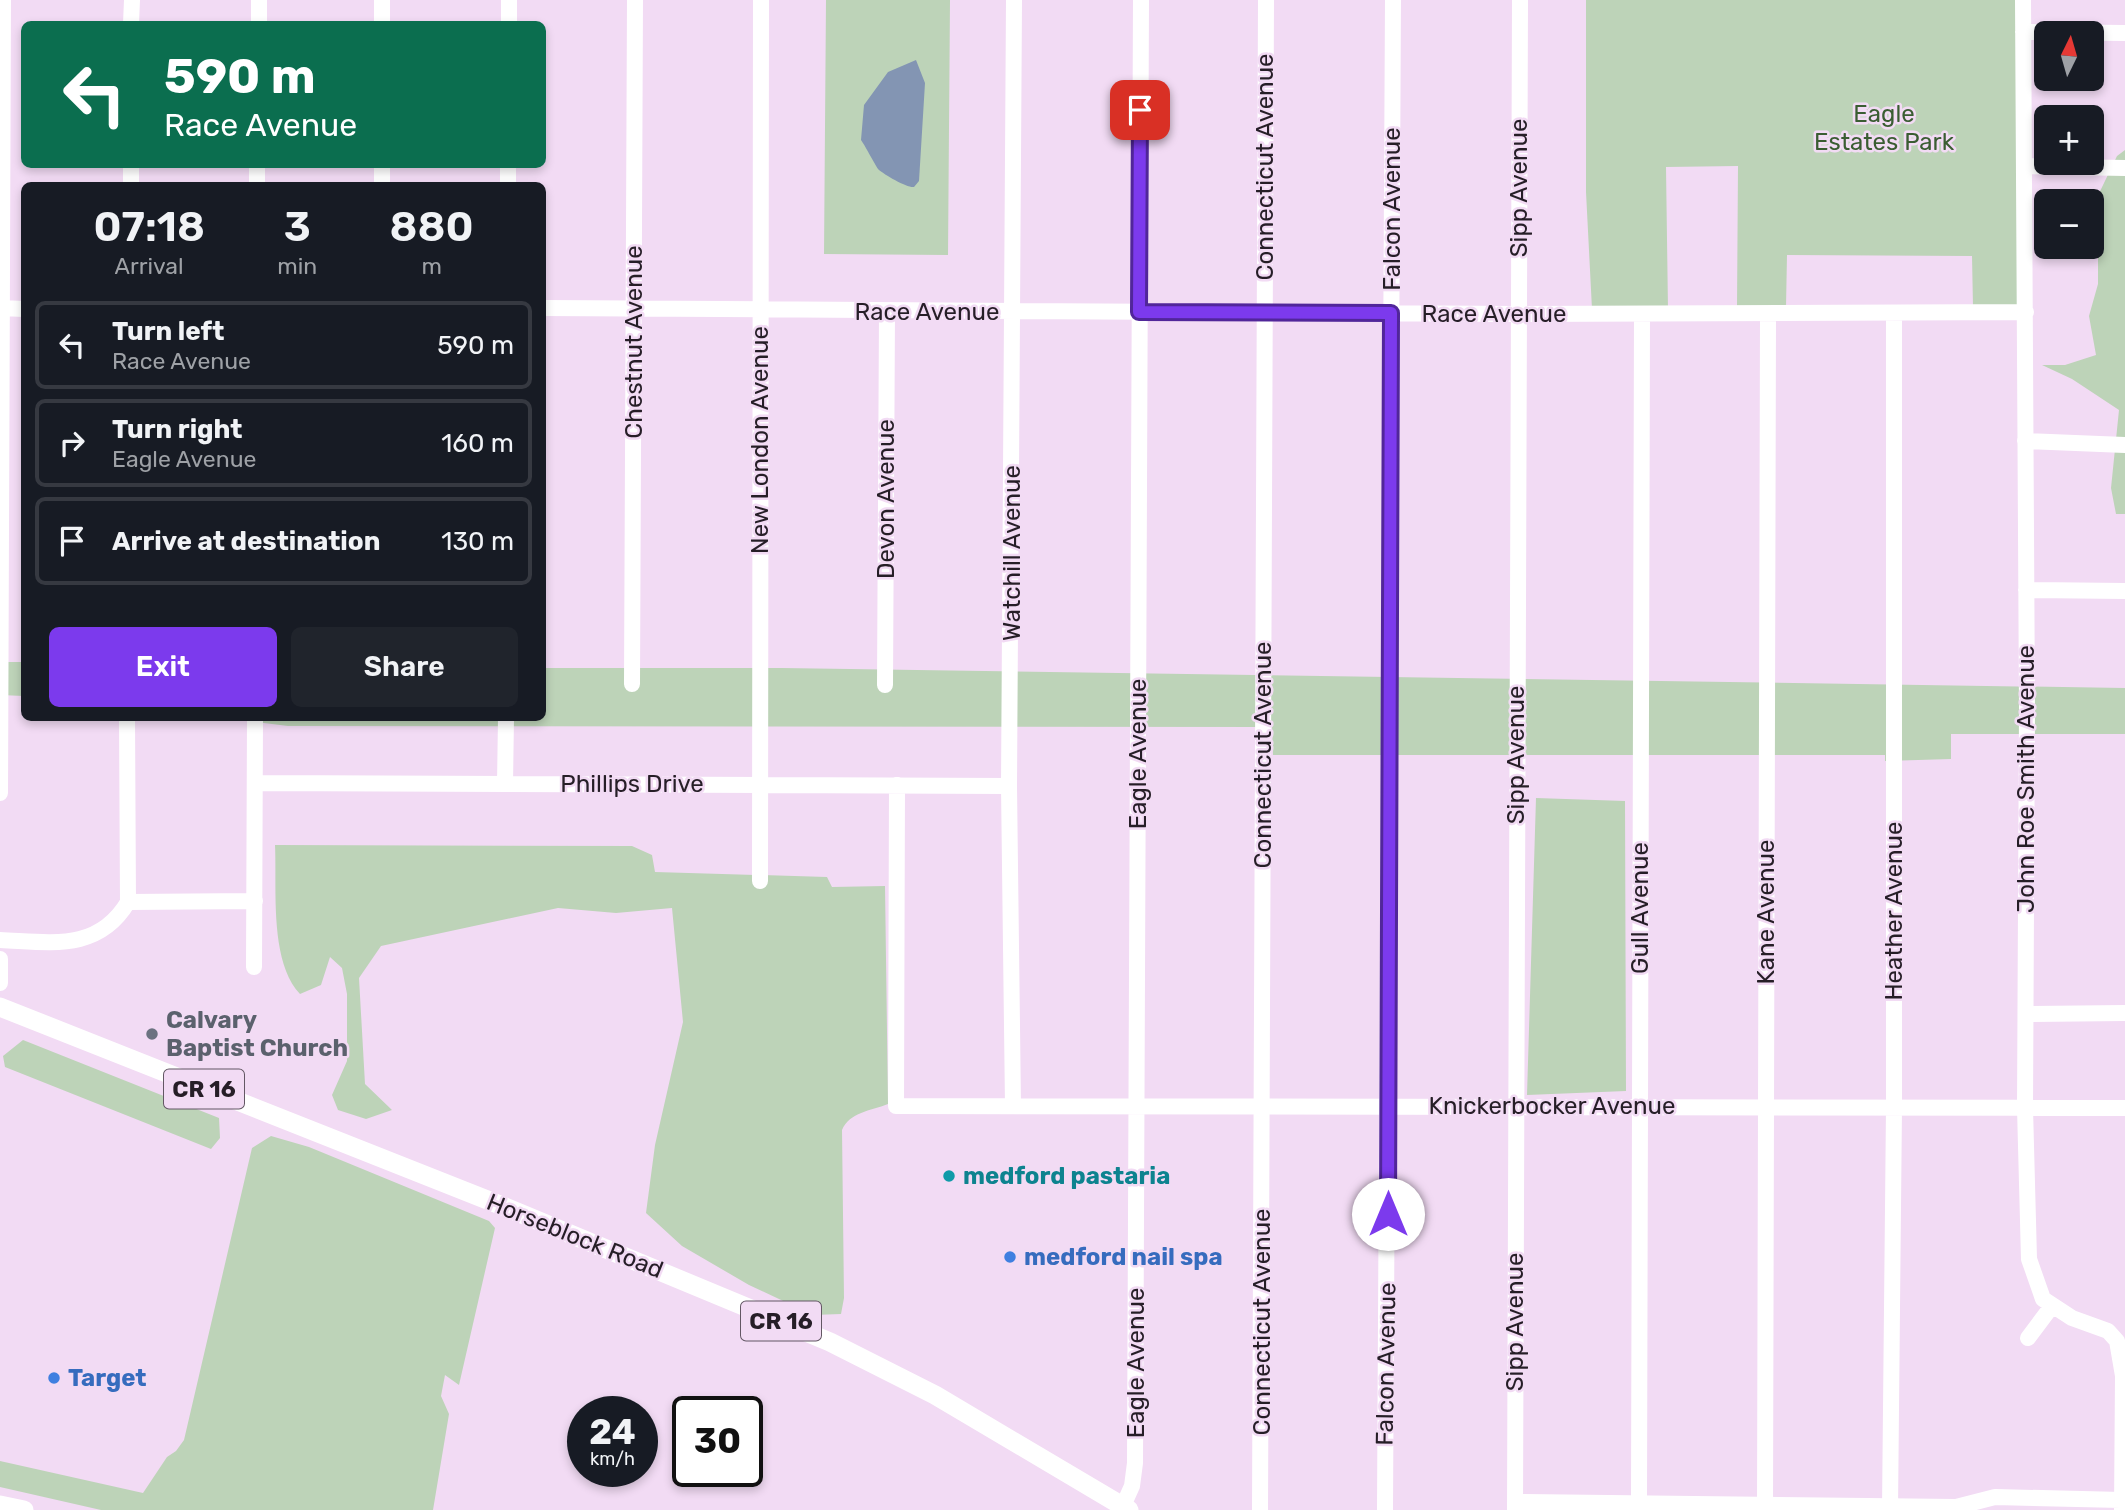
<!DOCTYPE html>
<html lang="en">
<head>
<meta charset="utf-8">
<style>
	body { margin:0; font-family:Rubik,sans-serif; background:#20242c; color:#f1f3f6; height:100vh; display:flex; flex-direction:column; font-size:26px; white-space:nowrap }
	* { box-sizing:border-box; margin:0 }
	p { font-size:23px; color:#9ea1a6 }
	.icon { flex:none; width:38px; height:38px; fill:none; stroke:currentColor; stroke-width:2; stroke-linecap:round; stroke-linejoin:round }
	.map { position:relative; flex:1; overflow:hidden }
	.drawer { position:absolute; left:21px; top:182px; width:525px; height:539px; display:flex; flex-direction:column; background:#171b24; border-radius:10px; box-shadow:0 4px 10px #0003 }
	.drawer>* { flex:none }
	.top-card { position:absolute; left:21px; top:21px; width:525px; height:147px; border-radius:10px; box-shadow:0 4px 10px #0003; background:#0b6e4f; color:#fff; overflow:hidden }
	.needle { width:46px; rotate:5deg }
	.tools { position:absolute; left:2034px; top:21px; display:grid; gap:14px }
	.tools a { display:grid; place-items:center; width:70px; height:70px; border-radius:10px; background:#171b24; box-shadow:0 4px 10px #0003; font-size:35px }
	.speed { position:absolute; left:567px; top:1396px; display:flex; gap:14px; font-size:35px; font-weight:700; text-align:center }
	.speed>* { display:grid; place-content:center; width:91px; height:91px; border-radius:50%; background:#171b24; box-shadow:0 4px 10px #0003; line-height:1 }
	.speed small { font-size:18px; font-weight:400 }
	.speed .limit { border:4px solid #111; border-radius:10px; background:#fff; color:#111 }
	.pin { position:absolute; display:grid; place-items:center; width:60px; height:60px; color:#fff; margin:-30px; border-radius:14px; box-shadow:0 4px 10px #0006 }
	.me { position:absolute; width:77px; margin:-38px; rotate:0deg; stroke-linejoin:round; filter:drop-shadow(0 0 5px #0008) }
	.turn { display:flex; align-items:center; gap:24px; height:147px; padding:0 28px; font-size:32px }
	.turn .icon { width:91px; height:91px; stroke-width:2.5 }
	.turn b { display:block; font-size:49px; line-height:60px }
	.eta { display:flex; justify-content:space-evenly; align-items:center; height:119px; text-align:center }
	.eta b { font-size:42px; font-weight:600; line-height:49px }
	.cta { display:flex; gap:14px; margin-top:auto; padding:14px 28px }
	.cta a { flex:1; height:80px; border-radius:10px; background:#7c3aed; color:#fff; font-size:28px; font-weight:600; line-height:80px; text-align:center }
	.cta a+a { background:#20242c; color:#f1f3f6 }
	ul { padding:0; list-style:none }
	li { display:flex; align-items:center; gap:21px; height:88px; margin:0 14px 10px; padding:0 14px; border:4px solid #363941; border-radius:10px }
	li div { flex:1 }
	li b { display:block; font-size:26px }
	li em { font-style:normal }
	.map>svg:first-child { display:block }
</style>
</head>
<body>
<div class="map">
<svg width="2125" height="1510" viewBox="0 0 2125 1510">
	<rect width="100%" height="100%" fill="#f2dbf4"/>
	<path fill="#bdd3b8" d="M826,0h124l-2,255 -124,-1z
		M1586,0h434l-1,306 -46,1 -1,-51 -185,-1 -1,52 -49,1 1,-142 -72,1 2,143 -76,-1 -6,-117z
		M2125,150v364h-9l-5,-26 8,-78 -47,-31 -30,-14h23l31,-10 -7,-39 9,-32v-26l-10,-11h3v-37l26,-54z
		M0,662h24v34l-24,-1z
		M543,668h239l1343,20v46h-174v25l-66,2v-6h-612l-1,-28 -984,-1 -64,-8h318z
		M1536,798l89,3 1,290 -99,4z
		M275,845l357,1 20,9 3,17 172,5 5,10 53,-1 3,218c-18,7 -38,8 -46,26l2,168 -3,16 -28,1 -64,-30 -67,-39 -36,-33 9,-68 28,-123 -11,-114 -56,5 -58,-5 -177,38 -22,32 6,106 27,26 -26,9 -28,-9 -6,-15 15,-34v-67l-5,-26 -12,-11 -9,28 -21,9c-31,-33 -23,-106 -25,-149z
		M23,1040l196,78 1,20 -9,11 -206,-82 -2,-11z
		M271,1136l38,11 180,74 6,7 -36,157 -14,-10 -4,21 8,18 -16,96h-332l-101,-23v-26l143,32 24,-36 9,-6 8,-11 68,-292z"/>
	<path fill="#8395b3" d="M916,60l9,23 -6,98 -5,6c-7,1 -29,-12 -35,-17 -3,-3 -13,-23 -18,-30l3,-35 24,-33z"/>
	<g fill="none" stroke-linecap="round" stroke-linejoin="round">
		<path stroke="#fff" stroke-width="16" d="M2023,0l4,709 -2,399 4,151 14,40 29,19 36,13 9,10 6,35 -1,134
			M131,24l1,-24
			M259,24v-24
			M382,24v-24
			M509,24v-24
			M2023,32l102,1
			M2025,166l100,2
			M131,186v-22
			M257,186v-22
			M382,186v-22
			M508,186v-22
			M1,308l23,1
			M542,308l976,6 508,-2
			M2025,441l100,4
			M2026,590l99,1
			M632,684l3,-684
			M885,685l2,-373
			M127,718l1,184
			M256,783l753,3
			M505,784l1,-66
			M897,785l-1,321 1229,2
			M0,793l3,-793
			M760,881l1,-881
			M0,940c51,2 98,12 128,-38l127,-1
			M0,959v24
			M254,967l1,-249
			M2026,1014l99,-1
			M1013,1106l-4,-320 5,-786
			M2028,1338l24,-32
			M1515,1502l441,5 39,-10 127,3
			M1639,1502l3,-1188
			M1123,1506l9,-20 3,-23 6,-1463
			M1260,1510l6,-1510
			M1385,1510l8,-1510
			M1515,1510l5,-1510
			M1765,1510l3,-1195
			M1890,1510l4,-403v-794"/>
		<path stroke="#fff" stroke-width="19" d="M0,1007l510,202 320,133 105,53 194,115
			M0,1505l24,5"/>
	</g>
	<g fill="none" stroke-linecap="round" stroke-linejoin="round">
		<g stroke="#51269a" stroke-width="18">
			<path id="route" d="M1140,110l-1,202 252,1 -3,901"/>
		</g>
		<use href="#route" stroke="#7c3aed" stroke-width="12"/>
	</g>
	<circle fill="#6b7280" stroke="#f2dbf4" stroke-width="2.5" cx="152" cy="1034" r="7"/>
	<circle fill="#0f9aa8" stroke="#f2dbf4" stroke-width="2.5" cx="949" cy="1176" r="7"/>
	<g fill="#3f7fe0" stroke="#f2dbf4" stroke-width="2.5">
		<circle cx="1010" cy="1257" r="7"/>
		<circle cx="54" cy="1378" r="7"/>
	</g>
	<g text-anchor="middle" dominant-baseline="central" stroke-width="5" stroke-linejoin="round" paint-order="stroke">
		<g fill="#f2dbf4" stroke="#635764" stroke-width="2">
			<rect x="164" y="1069.5" width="80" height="39" rx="5"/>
			<rect x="741" y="1301.5" width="80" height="39" rx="5"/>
		</g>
		<g font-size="23" font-weight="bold" fill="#261e27">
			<text x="204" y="1089">CR 16</text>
			<text x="781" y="1321">CR 16</text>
		</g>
		<g font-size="24" fill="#3a5d32" stroke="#f2dbf4">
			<text x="1884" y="114">Eagle<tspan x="1884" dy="28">Estates Park</tspan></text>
		</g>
		<g font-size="24" fill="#261e27" stroke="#f2dbf4">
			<text transform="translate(1265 167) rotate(-90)">Connecticut Avenue</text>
			<text transform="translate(1519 188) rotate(-90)">Sipp Avenue</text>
			<text transform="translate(1392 209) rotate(-90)">Falcon Avenue</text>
			<text x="927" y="312">Race Avenue</text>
			<text x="1494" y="314">Race Avenue</text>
			<text transform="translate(634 342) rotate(-90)">Chestnut Avenue</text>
			<text transform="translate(760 440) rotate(-90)">New London Avenue</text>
			<text transform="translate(886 499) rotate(-90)">Devon Avenue</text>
			<text transform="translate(1012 553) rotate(-90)">Watchill Avenue</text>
			<text transform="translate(1138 754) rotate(-90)">Eagle Avenue</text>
			<text transform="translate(1263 755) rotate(-90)">Connecticut Avenue</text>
			<text transform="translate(1516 755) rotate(-90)">Sipp Avenue</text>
			<text transform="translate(2026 779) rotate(-90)">John Roe Smith Avenue</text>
			<text x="632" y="784">Phillips Drive</text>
			<text transform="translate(1640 908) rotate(-90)">Gull Avenue</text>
			<text transform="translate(1894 911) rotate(-90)">Heather Avenue</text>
			<text transform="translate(1766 912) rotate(-90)">Kane Avenue</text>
			<text x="1552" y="1106">Knickerbocker Avenue</text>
			<text transform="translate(575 1236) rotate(22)">Horseblock Road</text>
			<text transform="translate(1262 1322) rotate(-90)">Connecticut Avenue</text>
			<text transform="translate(1515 1322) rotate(-90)">Sipp Avenue</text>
			<text transform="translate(1136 1363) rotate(-90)">Eagle Avenue</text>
			<text transform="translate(1386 1364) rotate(-89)">Falcon Avenue</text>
		</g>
		<g font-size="24" font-weight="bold" fill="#5b616d" stroke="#f2dbf4" text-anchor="start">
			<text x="166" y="1020">Calvary<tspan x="166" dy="28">Baptist Church</tspan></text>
		</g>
		<g font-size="24" font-weight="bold" fill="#0d838f" stroke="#f2dbf4" text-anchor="start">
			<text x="963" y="1176">medford pastaria</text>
		</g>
		<g font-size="24" font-weight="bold" fill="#366cbe" stroke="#f2dbf4" text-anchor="start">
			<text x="1024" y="1257">medford nail spa</text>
			<text x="68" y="1378">Target</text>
		</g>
	</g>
</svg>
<div class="tools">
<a><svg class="needle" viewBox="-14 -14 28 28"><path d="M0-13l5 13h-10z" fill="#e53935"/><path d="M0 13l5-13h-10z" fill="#9ea1a6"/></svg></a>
<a>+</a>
<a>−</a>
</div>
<div class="speed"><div>24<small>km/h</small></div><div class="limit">30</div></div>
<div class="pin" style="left:1140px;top:110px;background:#d93025"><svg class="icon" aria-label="arrive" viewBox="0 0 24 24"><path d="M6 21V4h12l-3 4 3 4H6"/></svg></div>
<svg class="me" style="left:1388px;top:1214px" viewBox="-20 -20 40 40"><circle r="19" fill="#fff"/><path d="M0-13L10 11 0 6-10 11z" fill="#7c3aed"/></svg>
<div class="top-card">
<div class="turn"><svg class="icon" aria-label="left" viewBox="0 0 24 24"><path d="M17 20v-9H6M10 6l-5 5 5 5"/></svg><div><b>590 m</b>Race Avenue</div></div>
</div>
<section class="drawer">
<div class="eta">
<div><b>07:18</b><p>Arrival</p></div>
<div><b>3</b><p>min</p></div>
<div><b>880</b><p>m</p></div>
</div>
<ul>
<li><svg class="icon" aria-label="left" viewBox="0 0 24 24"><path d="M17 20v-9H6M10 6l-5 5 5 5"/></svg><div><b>Turn left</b><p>Race Avenue</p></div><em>590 m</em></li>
<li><svg class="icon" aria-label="right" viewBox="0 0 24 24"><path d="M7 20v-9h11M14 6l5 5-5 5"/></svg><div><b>Turn right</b><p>Eagle Avenue</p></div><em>160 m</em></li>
<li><svg class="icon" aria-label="arrive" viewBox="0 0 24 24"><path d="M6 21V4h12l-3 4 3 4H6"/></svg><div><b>Arrive at destination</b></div><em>130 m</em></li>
</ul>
<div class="cta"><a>Exit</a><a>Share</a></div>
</section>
</div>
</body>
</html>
